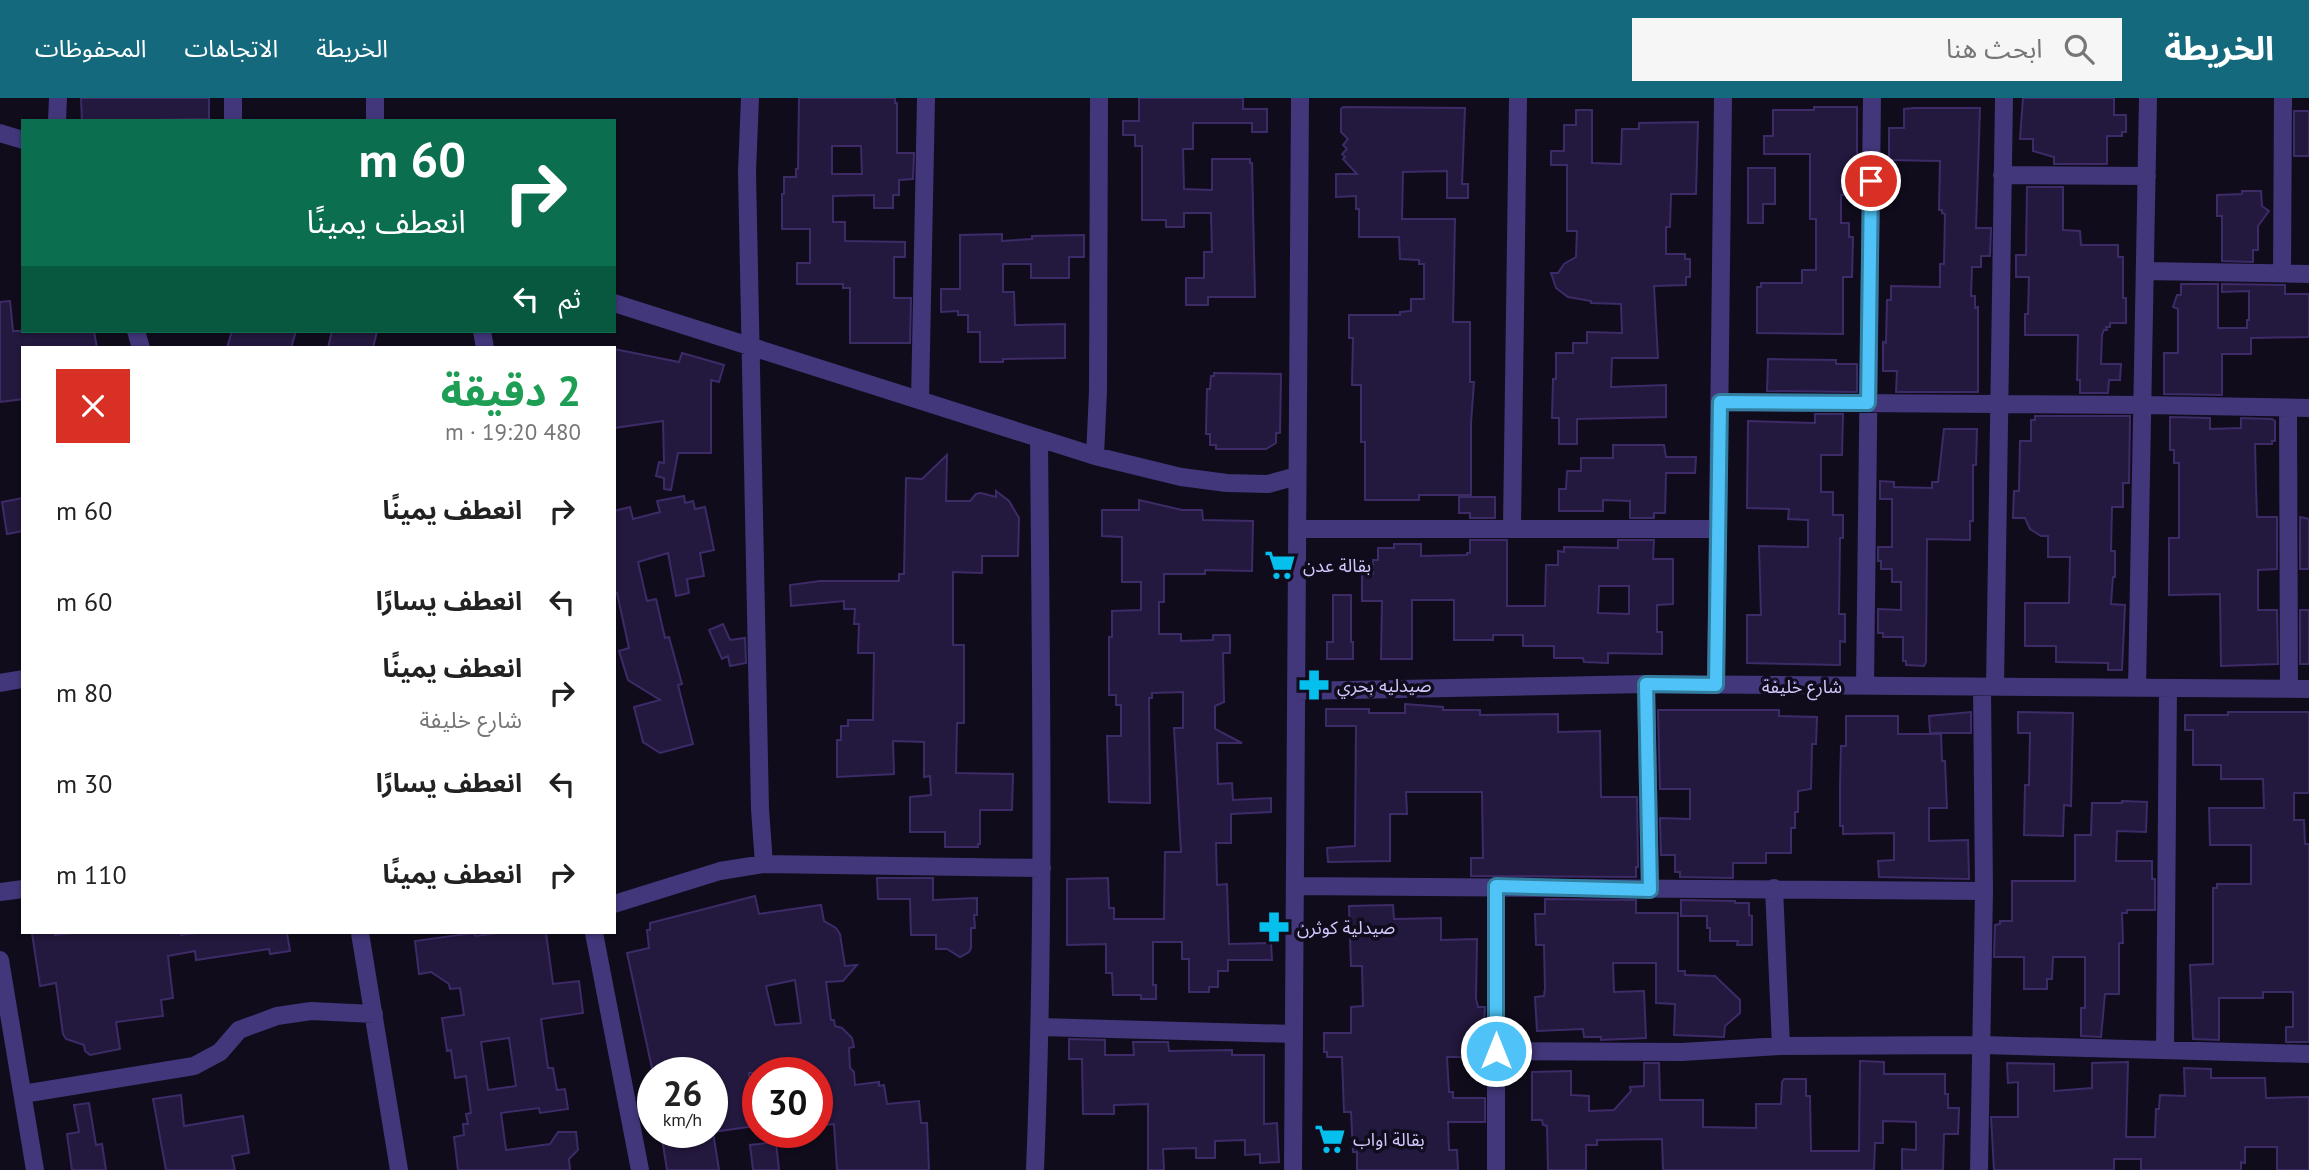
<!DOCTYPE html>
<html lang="ar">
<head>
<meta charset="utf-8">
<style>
	body { margin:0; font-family:"PT Sans","Noto Sans Arabic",sans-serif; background:#f6f6f6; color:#222; direction:rtl; height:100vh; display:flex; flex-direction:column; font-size:26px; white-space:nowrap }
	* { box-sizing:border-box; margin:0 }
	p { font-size:23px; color:#767676 }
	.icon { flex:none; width:38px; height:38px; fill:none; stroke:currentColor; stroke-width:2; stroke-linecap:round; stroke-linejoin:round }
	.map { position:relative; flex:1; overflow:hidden; direction:ltr }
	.panel { position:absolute; left:21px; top:248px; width:595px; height:588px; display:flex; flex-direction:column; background:#fff; border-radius:0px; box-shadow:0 2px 5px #0004; direction:rtl }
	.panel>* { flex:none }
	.hud { position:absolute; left:21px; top:21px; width:595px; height:214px; border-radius:0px; box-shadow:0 2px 5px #0004; direction:rtl; background:#0b6e4f; color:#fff; overflow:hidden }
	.speed { position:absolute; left:637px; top:959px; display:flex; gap:14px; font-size:35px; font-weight:700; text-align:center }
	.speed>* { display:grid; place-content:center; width:91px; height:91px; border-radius:50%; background:#fff; box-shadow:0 2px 5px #0004; line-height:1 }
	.speed small { font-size:18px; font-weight:400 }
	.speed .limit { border:10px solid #d22; background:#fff; color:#111 }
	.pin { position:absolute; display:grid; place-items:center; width:60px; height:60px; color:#fff; margin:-30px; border:4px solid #fff; border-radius:50%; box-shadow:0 2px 7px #0007 }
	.me { position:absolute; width:77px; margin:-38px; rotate:0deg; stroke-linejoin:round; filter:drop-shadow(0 0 5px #0008) }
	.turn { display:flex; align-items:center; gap:24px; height:147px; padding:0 35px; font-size:32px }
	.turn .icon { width:91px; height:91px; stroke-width:2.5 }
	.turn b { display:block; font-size:49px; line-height:60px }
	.then { display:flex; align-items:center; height:66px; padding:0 35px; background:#0003; gap:14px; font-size:26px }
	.round { display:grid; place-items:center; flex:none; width:74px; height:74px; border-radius:0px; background:#f6f6f6 }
	.summary { display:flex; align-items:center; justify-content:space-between; height:119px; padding:0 35px }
	h1 { font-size:42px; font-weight:700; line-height:52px; color:#1e9e55 }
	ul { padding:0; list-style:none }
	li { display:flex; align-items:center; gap:21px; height:91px; padding:0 35px }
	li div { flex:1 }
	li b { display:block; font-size:26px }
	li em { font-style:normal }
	header { display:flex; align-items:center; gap:42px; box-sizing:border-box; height:98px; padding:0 35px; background:#15697d; color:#fff }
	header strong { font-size:33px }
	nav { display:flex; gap:38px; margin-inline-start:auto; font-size:24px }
	.search { width:490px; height:63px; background:#f6f6f6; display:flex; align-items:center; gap:18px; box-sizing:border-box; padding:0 24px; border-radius:0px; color:#767676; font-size:26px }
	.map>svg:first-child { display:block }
</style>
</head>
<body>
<header>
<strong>الخريطة</strong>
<div class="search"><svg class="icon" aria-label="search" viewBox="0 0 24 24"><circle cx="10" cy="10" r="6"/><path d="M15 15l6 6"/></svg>ابحث هنا</div>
<nav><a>الخريطة</a><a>الاتجاهات</a><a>المحفوظات</a></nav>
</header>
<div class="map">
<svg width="2309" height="1072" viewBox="0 0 2309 1072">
	<rect width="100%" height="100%" fill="#100c1c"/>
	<path fill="#23183d" stroke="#3d2b68" stroke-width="2" fill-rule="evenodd" d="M81,0h128v21l-127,2z
		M799,0h96v5h2v50h17l-1,26 -14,1v15h-6v13h-19v-13l-41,1v26h12v19l60,1v15h-11v41h17l-1,45h-60v-55h-7v-4h-46v-21h13v-34h-28v-35h2v-17h12v-8h2zM832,48h29l1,28h-30z
		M1139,0h104v11h24v23h-15v-9h-59v26h-10l1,40 28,1v-31h38v4h2l3,134h-47v8h-22v-27h18v-26h8l-1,-39h-27v14h-18v-7h-24v-74h-7v-11h-12v-14h16z
		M2023,0h91v17h12v17h-4v4h-15v28h-53v-7l-21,-6v-12h-13z
		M1343,9l122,1 -3,76h6v14h-21v-27l-44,1 -1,47h53l-2,103h17v60h4l-3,41v72h-52v5h-54v-58h-4v-57h-9l1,-47h-4v-23h51v-3l11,-1v-12h13v-35h-5v-4l-19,-1 -1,-22h-40v-28h-3v-13l-20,1v-23h21l-14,-15 2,-2 -3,-3 5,-5 -4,-4 5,-6 -7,-7v-23z
		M1814,9h43v56h-8l1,32h-9v28h8v14h4l-1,40h-9v57l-86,-1v-46h4v-4h41v-13h14v-51h-6v-65h-46v-18h9v-26h41z
		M1914,10h66l-4,120h15l-1,28h-9v11h-9l-1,29h4v12l3,-1v85h-82l1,-21h-14v-29l3,1 1,-43h4v-14l49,1v-23h4l1,-50 -3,-1v-3h-3l1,-49 -51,-1v-32h15v-19z
		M1576,12h16v53l29,1 1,-35h17v-6l59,-1 -2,72h-25l-1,33h-4v27h19v5h5v18h-4v8l-32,1 4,72h-46l-1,29 55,-2v32l-89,2v25h-18v-26h-7l1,-39h3v-26h17v-10h14v-11l35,1 -1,-29 -30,-1v-2l-23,-4 -12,-9 -5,-15h7l6,-9 12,-7 1,-26h-10v-66h-16v-14h13v-26h12z
		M2294,13h15v45h-15z
		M1748,70h27v36h-12v19h-15z
		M2027,89h36v43l17,1 1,14h37v12h5v41h3v25h-16v4h-4l1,3h-3l-2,5 -1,29h20l-1,16h-11l-1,13h-28v-13h-3l1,-45h-53v-21h3l1,-37h-13v-22h10z
		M2242,93h19l1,15 7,5 -11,15v24h-5v12l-31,-1v-45h-5v-21l25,-1z
		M1002,136v7l30,-2v-3l52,-1v22h-15v21h-38v-14h-28v28h11l1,33 50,-1v34l-62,1v3h-23v-30h-12v-17h-10v-4l-17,1v-23h19v-54z
		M2181,186h37v44h29v-8h2v-29l-27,1v-8l63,1v9h24v43l-58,1v16h-29v41l-58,-1v-41h14v-44l-5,-2 4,-12h4z
		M10,203l3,30h81l3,17h-74v51l-23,3v-100z
		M232,233h64l-5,17h-64z
		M332,233h45l-4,17h-45z
		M614,251l65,13 3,-9 42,12 -5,17 -8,-2v73h-33l-7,37 -7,-1v-11l-8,-2 3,-14 5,1 -1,-42 -49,7z
		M1768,261l68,1v4h21v28l-90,-1z
		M1214,275l67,1 -1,59h-4v10l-10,6h-50v-4h-6v-11h-4l1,-45h3l1,-13h3z
		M1815,316h28l-1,41h-21v37h12v23h10v23h-3l-1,76h6v28l-5,-1v24l-93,-2v-48h14l-2,-69 49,1v-27l-20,-1 1,-10 -42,-1 1,-87 67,2z
		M2035,318h95l-1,67h-6v24h-11l-1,44h4v26h-2l-2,27 14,1 -3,65h-14v-7l-52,-1v-16h-31v-43h44l1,-46h-22v-21h-7l-11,-7 -5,-11h-12l1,-27h5l1,-50h11v-21h4z
		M2170,319l40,1v11l31,-1v-10l31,1 3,2v20h-3v3h-17l1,43 1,30h20v52l-19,1v40h19l1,54 -57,2 -1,-72 -51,1v-57h10v-75h-5v-13h-4z
		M1944,331h33l-1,36h-3v56h-3v19l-43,-1 -1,123 -2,4 -18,-1v-4h-3v-24h-20v-4h-5v-24l23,1v-28h-9v-13h-11v-8h-3v-14h14v-48h-12v-18l14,1v5l38,1v-6h6z
		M1613,347h51l2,12h30l-1,16h-29l-1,40h-11v5h-24v-17l-27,-1v11h-44v-22h7l1,-18h14v-13h32z
		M947,357l-1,46h24l6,-7 5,-1 15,4v-6l13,10 10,17 -1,38h-36v17l-29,-1v73h11v78h-7l-1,50 57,1 -1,36h-32v34h-2v3h-33v-15h-35v-35l21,-2 -1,-19 -6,1v-35l-31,-1 1,33 -57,3v-37h4v-14h7v-6h25l1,-67h-16l1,-29h-5l1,-15h-11v-8l-53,5 -1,-21 30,-4h79v-7h5l2,-96 16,1z
		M684,398l1,7 8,-2 2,8 10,-2 9,43 -14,3 4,23 -17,3 2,14 -13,3 -8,-43 -30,9 9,39 9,-2 9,39 4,-1 13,47 -4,1 15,59 -33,9 -17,-11 -9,-35 26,-7 -32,-20 -9,-29 10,-3 -12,-55 -3,1v-83l16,-4 3,12 27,-7 -3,-11z
		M1459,399h36v21h-25v-5h-11z
		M23,400v33l-16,3 -5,-32z
		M1139,402l43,10h20l1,10 50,1 -1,50 -47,-1v4h-41v28h-5v32h22v7l32,-1v-5h17v18h-7l1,49 -9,4v23l27,14h-25l1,41 14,-1 1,17 38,-2v14l-40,2v29h-15l1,42 10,-1 2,60 42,-1 1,17h-44v11h-10v16h-9v5h-20v-33h-7v-17h-29v43h3v14h-15v-4h-28l-1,-22h-6v-29l-39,1v-66l41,-1 1,30h5v11h50l1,-67h16l-7,-124h9v-36l-31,1v5h-3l1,105 -41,-1 -2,-66h14v-31h-5v-10h-7v-58h3v-26l29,-1v-28h-19v-45l-20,-1v-26h37z
		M2300,419l9,2v50h-9z
		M1470,442h37v66h38l1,-41h12v-14l6,1v-5l54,1v-8h36l-1,19h20v45l-16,1v27h5v22l-54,-1v10l-24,-1 -1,-4h-29v-12h-31v-11h-30v5h-39v-40h-42v59h-31l1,-58h-20v-27h11v-14h5v-12h16v-4h27v12l46,-1v-2h3zM1599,488h30v28l-31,-1z
		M1333,497h18v47h2v17h-26v-17h6z
		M2300,512h9v54h-9z
		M723,526l7,16 15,-2 1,25 -16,3 -2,-10 -6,3 -13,-29z
		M1405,606l38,3v3h37v5l78,-1v18l42,-1 1,66h36l1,70h-2v10l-165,-1v-18h12l-1,-66h-76l1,22h-17v47l-62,1 -1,-14 28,-2 1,-120h-30v-17h43v4h36z
		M1658,612h121v6l38,1 -1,27h-4l-1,45 -13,2v21h-3v16h-4v25h-25v10h-33v15l-53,-1v-5h-5v-17h-14l-1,-37 30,1v-30h-30z
		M1971,614v21h-41l-1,-17z
		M2018,614l55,1 -2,93 -7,-1 -1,31 -39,-1 1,-50h4l1,-52h-12z
		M2228,614h81v81h-15v27h10l1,24h4v198h-23v-15h7v-35h-30v6h-44v42l-26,-1 -3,-74 23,-1v-76h4v-4h34v-39h-41l-1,-37h55l-1,-29h-42v-14h-28v-35h-8v-15h43z
		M1846,618h52v18h43l1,27h3l2,47h-18v33l39,-1 1,39 -90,-2 -1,-16 16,-1v-27l-51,1v-8h-3v-42l1,-38h5z
		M2122,703l25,1 -1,30 -29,-1 -1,30h36v18h3v31h-28v3h-5l1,30h-4v51h-14l-4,43 -20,-1v-28h4v-51h-32l-1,22h-5v10h-23v-32h-30l1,-32 5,-1v-3h12v-40h63v-46h16l1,-32h30z
		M877,780h56v22l44,-2v17h-3l1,13h-4v20l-2,4 -9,5 -13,-8h-11v-14h-25l-1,-36h-32z
		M755,798l4,18 62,-9 3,16 12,7 4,6 5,32 12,-1 -14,16 -17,1 5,38h3l1,6 7,2 10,10 2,9 -5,1 1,20 4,4 1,13 24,-3v4l5,-1 3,19 32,-3 2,22h6l2,47h-92l-3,-46 -17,2 -1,-56 -13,1v-3l-27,5h-27l7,53 -44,6v-59h-59l-26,-120 22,-5 -2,-18h3v-7zM795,882l6,43 -26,2 -9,-39z
		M1545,801l91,1v13h42v58h7v4l30,1 25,24v13l-15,13 -1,11 -50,-2 1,-31 -19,-1v-40h-43l1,29 30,-1 2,47 -45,2v-3h-17l-1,-8 -46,2 -2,-34 9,-1 1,-8 -1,-43h-8l-1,-31h10z
		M1681,802l54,1v2h14v12l3,1v29h-15l1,-4h-28v-13h-3v-12h-26z
		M1393,807l1,14 47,-1v22l36,-1 -1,60 2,8h7l-3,50h-35l2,35h4v6h32v24h-37l1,28h8l1,20h-101v-18h-4l-2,-40h-7l-2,-55h-15v-5h-3v-19h27v-26l12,-1 -1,-40h-11l-2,-60z
		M32,835h23v2l19,-2h107v2l17,-2h89l3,18 -20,3 -1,-5 -73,11 -1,-9 -27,5 5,42 -12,2 2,16 -47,6 4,27 -30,6 -5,-4 -1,-6 -18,-6 -3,-5 -7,-51 -16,3z
		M473,835l3,3 21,-3h49l7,51 26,-3 4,32 -42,6 7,49h5l4,22 8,-1 3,20 -28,4 -1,-5 -38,5 5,37 44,-6 8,-12h18l2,18 -9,9 1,11h-112l-4,-33 10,-2 -1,-11h5l-2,-10 5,-1 -5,-37 -11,2 -4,-28 -4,1 -5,-33 22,-3 -4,-27 -10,1 -1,-5 -18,-12 -12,2 -4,-33zM509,940l7,48 -28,4 -7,-48z
		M1069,941l36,1v15h29l-1,-13h35l1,9 63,-1v5h32v69l13,-1 2,39 -19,1v-9l-15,1v-15l-30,1v17h-19v-10l-33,1 1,21h-16v-66l-34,1v9h-31l-1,-55h-13z
		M1860,963l24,1v12h61v20h3v14h11l-1,26h-14l-1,36h-41v-21l14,1v-28l-33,-1v22h-8l-1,27h-211l-1,-31 -65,1v5h-11v25h-38l-1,-44 -4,-1 -1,-5h-10v-48l39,-1v24l18,1v15l25,-1 17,-19 -1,-4 14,-1v-23h15l1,37h43v27l53,1v-24h25l1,-22 2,-3h22v17h4l1,55h48z
		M2128,964l-2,75h29l1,-28h3l1,-14 25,1 -1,-28 27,1v9h54l1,20 43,-1v73h-32v-23h-32v16l-4,-1v8h-100v-11h-27v11h-120l-3,-53h27v-35l-10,1 -1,-20 47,1v27l38,-3v-25z
		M181,997l3,31 59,-10 6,37 -17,3 3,14h-69l-13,-71z
		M89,1005l7,42 6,-1 4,26h-34l-5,-36 12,-2 -5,-27z
		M661,1034h52l6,38h-52z
		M776,1044l3,28h-26l-3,-25z"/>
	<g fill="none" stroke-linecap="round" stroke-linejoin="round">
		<path stroke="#41377a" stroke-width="18" d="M233,0v23
			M57,23l1,-23
			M375,23v-23
			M0,35l23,7
			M2002,77l145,1
			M2145,173l164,3
			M2282,175l1,-175
			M614,205l481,153 86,21 46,6 41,1 29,-8
			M136,233l5,17
			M482,233l3,17
			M920,302l6,-302
			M1720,304l423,3 166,3
			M2288,310l1,281
			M1095,358l3,-65 1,-293
			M1512,429l6,-429
			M1297,431h421
			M0,585l23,-4
			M1646,586l4,206
			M1716,587l7,-587
			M1865,588l7,-588
			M1995,589l9,-589
			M2137,590l11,-590
			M1296,593l350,-7 663,5
			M764,766l278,4
			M1295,788l689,5
			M1774,790l7,158
			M0,794l23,-3
			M614,806l106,-33 44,-7 -4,-55 -13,-637 3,-74
			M360,835l39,237
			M594,835l46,237
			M0,862l35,210
			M1040,929l254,7
			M2165,952l3,-362
			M1496,953l186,1 99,-6 201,-1 327,9
			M23,996l171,-28 26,-14 19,-22 38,-14 34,-5 63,3
			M1035,1072c10,-244 6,-488 4,-732
			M1293,1072l7,-1072
			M1496,1072v-284
			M1979,1072l5,-279 -2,-204"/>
	</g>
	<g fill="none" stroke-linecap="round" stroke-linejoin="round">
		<g stroke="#337fa1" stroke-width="18">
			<path id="route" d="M1496,953v-165l154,4 -4,-206 70,1 4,-283 148,1 3,-222"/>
		</g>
		<use href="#route" stroke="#4fc3f7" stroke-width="12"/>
	</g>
	<defs>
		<g id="supermarket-bare" transform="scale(2.415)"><path d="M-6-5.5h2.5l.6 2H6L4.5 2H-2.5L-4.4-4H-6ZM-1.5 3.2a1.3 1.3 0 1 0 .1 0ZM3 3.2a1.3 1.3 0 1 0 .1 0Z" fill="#05bfed" stroke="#100c1c" stroke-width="2.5" paint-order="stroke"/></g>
		<g id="pharmacy-bare" transform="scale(2.415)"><path d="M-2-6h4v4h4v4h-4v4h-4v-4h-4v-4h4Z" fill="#05bfed" stroke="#100c1c" stroke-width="2.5" paint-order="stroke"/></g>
	</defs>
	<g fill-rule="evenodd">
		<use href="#supermarket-bare" x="1280" y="467"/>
		<use href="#pharmacy-bare" x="1314" y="587"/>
		<use href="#pharmacy-bare" x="1274" y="829"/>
		<use href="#supermarket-bare" x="1330" y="1041"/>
	</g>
	<g text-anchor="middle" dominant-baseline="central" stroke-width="7" stroke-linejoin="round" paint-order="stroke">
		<g font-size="18" fill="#d3c8fe" stroke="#100c1c" text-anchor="start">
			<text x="1303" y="467">بقالة عدن</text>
			<text x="1337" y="587">صيدليه بحري</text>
			<text x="1297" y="829">صيدلية كوثرن</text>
			<text x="1353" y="1041">بقالة اواب</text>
		</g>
		<g font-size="18" fill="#d3c8fe" stroke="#100c1c">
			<text x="1802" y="588">شارع خليفة</text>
		</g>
	</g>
</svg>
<div class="speed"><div>26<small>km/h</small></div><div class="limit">30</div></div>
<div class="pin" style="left:1871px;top:83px;background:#d93025"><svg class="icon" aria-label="arrive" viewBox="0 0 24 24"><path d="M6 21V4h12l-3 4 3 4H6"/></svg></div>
<svg class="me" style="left:1496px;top:953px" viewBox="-20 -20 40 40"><circle r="17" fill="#4fc3f7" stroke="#fff" stroke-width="3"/><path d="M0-11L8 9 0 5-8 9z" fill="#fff"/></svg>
<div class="hud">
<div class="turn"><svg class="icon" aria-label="right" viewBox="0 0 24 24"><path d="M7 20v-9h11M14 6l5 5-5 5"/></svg><div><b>60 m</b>انعطف يمينًا</div></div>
<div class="then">ثم<svg class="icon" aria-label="left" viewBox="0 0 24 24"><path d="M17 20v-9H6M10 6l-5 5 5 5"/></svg></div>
</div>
<section class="panel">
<div class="summary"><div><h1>2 دقيقة</h1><p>480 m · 19:20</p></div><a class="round" style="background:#d93025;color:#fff"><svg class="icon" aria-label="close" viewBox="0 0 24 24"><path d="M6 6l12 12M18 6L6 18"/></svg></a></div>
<ul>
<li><svg class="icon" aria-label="right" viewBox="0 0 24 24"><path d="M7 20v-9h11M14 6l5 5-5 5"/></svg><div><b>انعطف يمينًا</b></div><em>60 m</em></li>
<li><svg class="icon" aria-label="left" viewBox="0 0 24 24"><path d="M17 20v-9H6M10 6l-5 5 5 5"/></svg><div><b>انعطف يسارًا</b></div><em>60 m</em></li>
<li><svg class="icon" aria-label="right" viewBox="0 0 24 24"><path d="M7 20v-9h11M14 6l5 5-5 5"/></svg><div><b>انعطف يمينًا</b><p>شارع خليفة</p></div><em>80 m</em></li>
<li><svg class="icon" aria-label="left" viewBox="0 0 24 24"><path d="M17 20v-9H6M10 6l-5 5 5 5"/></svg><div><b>انعطف يسارًا</b></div><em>30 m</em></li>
<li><svg class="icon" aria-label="right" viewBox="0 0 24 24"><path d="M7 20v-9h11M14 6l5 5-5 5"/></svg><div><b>انعطف يمينًا</b></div><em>110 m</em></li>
</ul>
</section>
</div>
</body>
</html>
